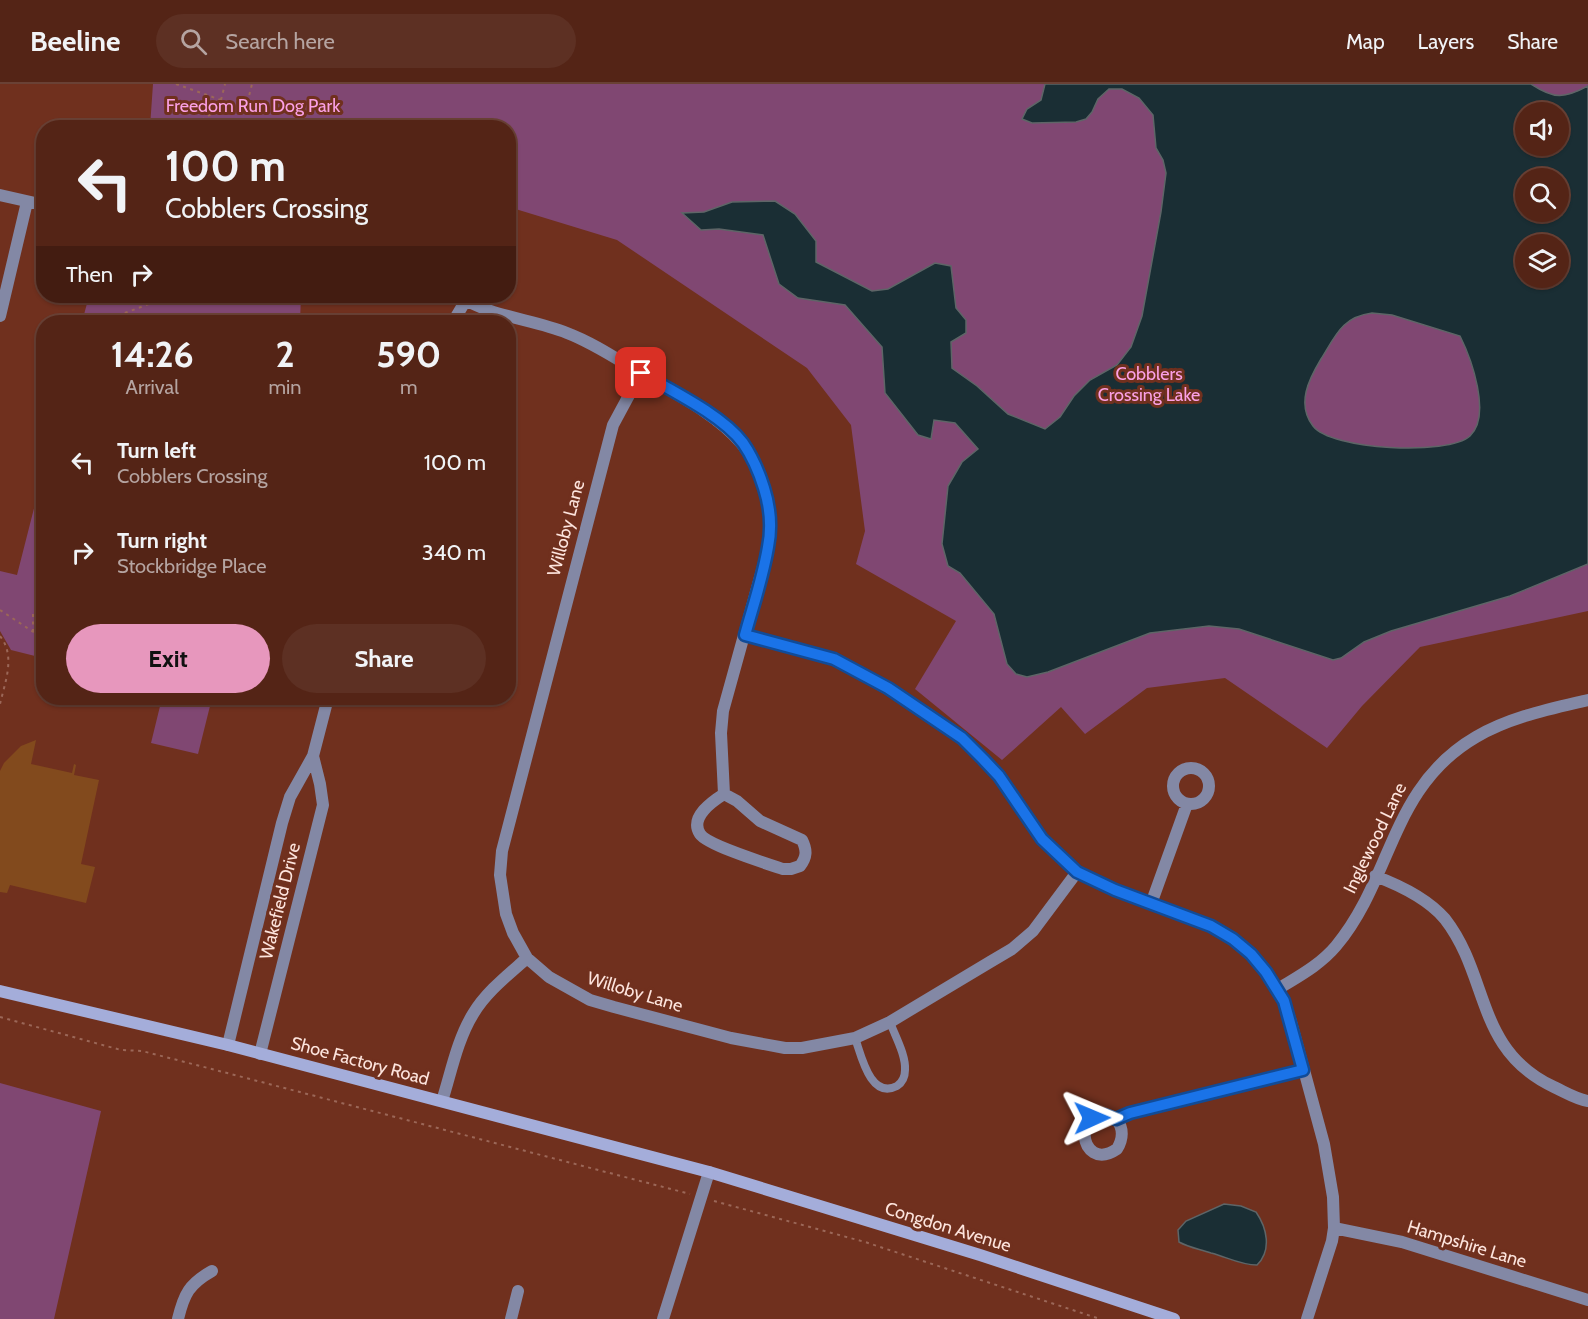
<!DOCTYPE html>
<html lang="en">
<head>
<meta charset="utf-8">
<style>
	body { margin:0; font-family:Cabin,sans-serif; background:#5d3023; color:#f1f3f6; height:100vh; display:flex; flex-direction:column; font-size:22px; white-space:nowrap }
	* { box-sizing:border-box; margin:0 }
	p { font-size:20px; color:#b5a4a1 }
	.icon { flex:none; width:33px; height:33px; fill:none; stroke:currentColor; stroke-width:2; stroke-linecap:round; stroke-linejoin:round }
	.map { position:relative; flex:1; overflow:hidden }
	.sheet { position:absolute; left:36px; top:231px; width:480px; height:390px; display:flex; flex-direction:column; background:#542416; border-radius:24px; box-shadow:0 2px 4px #0004,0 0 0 2px #6a4135 }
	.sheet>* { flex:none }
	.hud { position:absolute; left:36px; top:36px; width:480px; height:183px; border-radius:24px; box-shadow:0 2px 4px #0004,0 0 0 2px #6a4135; background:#542416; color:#f1f3f6; overflow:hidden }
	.fabs { position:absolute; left:1515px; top:18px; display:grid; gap:12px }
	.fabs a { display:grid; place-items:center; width:54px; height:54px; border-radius:50%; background:#542416; box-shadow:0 2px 4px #0004,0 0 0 2px #6a4135; font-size:30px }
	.pin { position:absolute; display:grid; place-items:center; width:51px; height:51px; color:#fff; margin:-26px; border-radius:12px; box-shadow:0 3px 9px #0006 }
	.me { position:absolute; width:66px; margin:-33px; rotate:89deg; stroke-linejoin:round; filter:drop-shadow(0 0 4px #0008) }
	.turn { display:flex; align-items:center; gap:21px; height:126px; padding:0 30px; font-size:27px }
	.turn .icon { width:78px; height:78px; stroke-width:2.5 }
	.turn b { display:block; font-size:42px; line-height:51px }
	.then { display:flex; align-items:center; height:57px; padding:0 30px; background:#0003; gap:12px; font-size:22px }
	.eta { display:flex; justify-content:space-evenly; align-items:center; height:102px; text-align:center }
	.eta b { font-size:36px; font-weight:700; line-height:42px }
	.action { display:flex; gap:12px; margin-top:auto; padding:12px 30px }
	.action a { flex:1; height:69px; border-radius:36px; background:#e797bd; color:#111; font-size:24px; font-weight:700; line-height:69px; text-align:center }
	.action a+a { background:#5d3023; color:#f1f3f6 }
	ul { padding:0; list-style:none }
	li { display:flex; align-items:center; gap:18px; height:90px; padding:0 30px }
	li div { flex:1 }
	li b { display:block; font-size:22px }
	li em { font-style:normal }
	header { display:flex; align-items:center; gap:36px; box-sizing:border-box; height:84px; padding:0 30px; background:#542416; border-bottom:2px solid #6a4135 }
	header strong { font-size:28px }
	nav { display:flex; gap:33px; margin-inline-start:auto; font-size:21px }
	.search { width:420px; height:54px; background:#5d3023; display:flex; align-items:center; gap:15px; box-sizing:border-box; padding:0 21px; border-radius:33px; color:#b5a4a1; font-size:22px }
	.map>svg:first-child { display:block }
</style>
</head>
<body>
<header>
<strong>Beeline</strong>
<div class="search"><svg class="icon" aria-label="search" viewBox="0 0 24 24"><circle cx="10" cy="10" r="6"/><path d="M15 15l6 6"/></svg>Search here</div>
<nav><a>Map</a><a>Layers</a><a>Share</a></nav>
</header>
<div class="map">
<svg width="1588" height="1235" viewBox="0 0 1588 1235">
	<rect width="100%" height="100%" fill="#70301e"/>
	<path fill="#804772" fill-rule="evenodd" d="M153,0h1435v527l-168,36 -58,59 -35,42 -102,-70 -78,10 -62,46 -24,-27 -59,53 -87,-71 41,-68 -100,-57 9,-33 -14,-106 -44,-57 -190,-128 -108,-33 -1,-79h-156l-8,-3 -1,3 -193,-1zM1526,28h32v34h-32zM1526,94h32v34h-32zM1526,160h32v34h-32z
		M89,212h212l-1,26h-218z
		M43,389l1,185h-1l-32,-8 -11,-19v-60l17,4z
		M162,614h50l-14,56 -47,-11z
		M0,999l101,28 -47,208h-54z"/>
	<path fill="#1a2e34" stroke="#5e6567" stroke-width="1.5" fill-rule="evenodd" d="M1045,0h486c23,15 33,15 57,2v478l-78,32 -119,35 -27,11 -23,16 -8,2 -94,-31 -30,-3 -59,7 -102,39 -21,5 -11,-3 -9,-10 -13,-50 -34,-41 -12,-7 -6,-22 6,-58 14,-24 16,-13 -23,-26 -21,-3 -3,19 -13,-4 -33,-42 -3,-46 -37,-42 -47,-7 -19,-14 -16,-49 -44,-6 -18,1 -19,-17 22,-1 28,-10 43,-1 20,13 21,27v21l56,29 16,-2 47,-26 16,3 5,42 10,12v13l-15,9 1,26 25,18 31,28 37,15 15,-12 14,-21 16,-16 27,-15 14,-18 11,-31 19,-104 5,-39 -3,-13 -7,-12 -3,-33 -14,-17 -17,-9h-13l-11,10 -6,13 -6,7 -10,3 -44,1 -10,-4 5,-10 14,-9zM1526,28h32v34h-32zM1526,94h32v34h-32zM1526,160h32v34h-32zM1372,229l20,2 68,21c11,22 32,79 10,100 -22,20 -139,14 -157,-10 -17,-22 -4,-47 8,-67 15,-24 21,-42 51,-46z
		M1224,1120l17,2 15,6c11,16 16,38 1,53 -17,0 -30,-8 -46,-12 -11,-4 -21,-5 -32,-11l-1,-12 8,-9z"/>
	<path fill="#824a1d" d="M36,656l-5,24 41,9 2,-9 2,1 -2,10 25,5 -18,84 14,3 -9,36 -76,-18 -3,8 -7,-1v-121l4,-8 17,-17z"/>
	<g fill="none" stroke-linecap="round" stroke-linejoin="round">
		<path stroke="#9b6758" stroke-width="2" stroke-dasharray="3 4.5" stroke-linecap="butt" d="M176,0l45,16 3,6 25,-10 3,-12
			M221,16l4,-16
			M189,44l35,-22
			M113,238l9,-8 27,-10 4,-8
			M0,526l44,29
			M33,548v-18l6,-3
			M0,552c16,20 5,46 0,68
			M0,933l121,33 21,1 39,10 509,133
			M714,1117l151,41 235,77"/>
		<path stroke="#8388a5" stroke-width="8" d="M855,954c6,16 15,62 42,48 6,-4 8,-9 8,-16 1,-15 -10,-34 -15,-48"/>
		<path stroke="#8388a5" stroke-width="12" d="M0,111l44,10
			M459,212c32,21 73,23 108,37 29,11 54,29 80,44 75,43 129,70 122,168l-46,166 -2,22 3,61 13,7 23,20 42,19c5,10 5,17 -2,26l-9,3h-8c-15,-5 -76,-24 -83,-35 -11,-17 13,-33 24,-40
			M0,232l27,-114
			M453,238l13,-22
			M641,289l-28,52 -111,426 -2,24 6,39 7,19 14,25 22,19 41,23 24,7 117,31 54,10h17l53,-10 35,-16 100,-60 22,-13 21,-18 44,-59
			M745,551l89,24 54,30 39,24 34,25 22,21 16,17 43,63 35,33 38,18 96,36 22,13 18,15 14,18 19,29 7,21 33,122 9,53 1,31 -2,13 -25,78
			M1173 702a18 18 0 1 1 36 0a18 18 0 1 1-36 0Z
			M1375,792c24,9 53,23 70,43 45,58 30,131 109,168 11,5 22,12 34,14
			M1151,820l36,-100
			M1278,905c21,-13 42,-24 58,-43 57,-68 54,-159 140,-209 34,-20 74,-28 112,-37
			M228,961l54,-222 8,-26 23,-41 15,-58
			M260,970l63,-249 -3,-21 -7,-28
			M442,1017c9,-28 15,-61 31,-87 13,-22 35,-39 54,-56
			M1116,1035c8,9 7,20 1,30 -40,27 -46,-54 -1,-30l14,-6 173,-43
			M1334,1144l68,14 186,58
			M178,1235c6,-25 11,-35 34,-48
			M511,1235l7,-28
			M663,1235l46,-147"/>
		<path stroke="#a4adda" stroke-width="12" d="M0,907l228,54 481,127 271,83 194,64"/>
	</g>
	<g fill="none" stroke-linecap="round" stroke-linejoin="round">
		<g stroke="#114b97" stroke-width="15">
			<path id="route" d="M641,289c31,18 81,42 102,70 9,13 16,29 21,45 6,19 8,39 4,59 -5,30 -15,59 -23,88l89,24 54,29 74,50 21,21 16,17 43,63 35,33 38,18 96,36 22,13 18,15 15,18 18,29 19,69 -173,43 -14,6 -12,-4 -12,3"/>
		</g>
		<use href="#route" stroke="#1a73e8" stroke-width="10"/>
	</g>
	<g text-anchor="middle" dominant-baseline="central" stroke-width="6" stroke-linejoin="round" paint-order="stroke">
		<g font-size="18" fill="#fba0e5" stroke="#70301e">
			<text x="253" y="22">Freedom Run Dog Park</text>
			<text x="1149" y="290">Cobblers<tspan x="1149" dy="21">Crossing Lake</tspan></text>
		</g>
		<g font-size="18" fill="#fde4dd" stroke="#70301e">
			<text transform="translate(566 444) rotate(-75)">Willoby Lane</text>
			<text transform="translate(1375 754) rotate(-64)">Inglewood Lane</text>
			<text transform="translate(280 817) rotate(-76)">Wakefield Drive</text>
			<text transform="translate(635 908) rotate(17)">Willoby Lane</text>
			<text transform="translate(360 977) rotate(15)">Shoe Factory Road</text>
			<text transform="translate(948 1143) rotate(17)">Congdon Avenue</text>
			<text transform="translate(1467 1160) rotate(17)">Hampshire Lane</text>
		</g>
	</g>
</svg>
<div class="fabs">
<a><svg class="icon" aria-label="sound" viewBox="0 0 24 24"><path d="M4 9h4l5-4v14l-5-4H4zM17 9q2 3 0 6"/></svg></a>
<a><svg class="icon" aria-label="search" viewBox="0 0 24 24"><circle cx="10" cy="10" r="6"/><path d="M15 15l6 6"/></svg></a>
<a><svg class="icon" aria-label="layers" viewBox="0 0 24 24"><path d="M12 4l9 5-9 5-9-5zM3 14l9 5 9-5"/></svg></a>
</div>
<div class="pin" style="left:641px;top:289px;background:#d93025"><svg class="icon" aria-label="arrive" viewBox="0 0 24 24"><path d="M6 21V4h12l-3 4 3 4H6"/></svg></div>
<svg class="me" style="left:1092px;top:1034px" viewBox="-20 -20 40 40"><path d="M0-17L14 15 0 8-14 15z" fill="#1a73e8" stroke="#fff" stroke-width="4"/></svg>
<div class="hud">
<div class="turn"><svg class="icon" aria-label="left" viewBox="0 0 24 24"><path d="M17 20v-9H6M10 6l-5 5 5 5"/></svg><div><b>100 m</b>Cobblers Crossing</div></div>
<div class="then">Then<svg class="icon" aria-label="right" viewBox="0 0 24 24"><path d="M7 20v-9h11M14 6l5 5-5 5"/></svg></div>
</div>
<section class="sheet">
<div class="eta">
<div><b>14:26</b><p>Arrival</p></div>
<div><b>2</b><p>min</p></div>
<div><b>590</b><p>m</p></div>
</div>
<ul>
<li><svg class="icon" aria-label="left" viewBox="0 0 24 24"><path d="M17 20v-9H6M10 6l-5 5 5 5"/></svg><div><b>Turn left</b><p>Cobblers Crossing</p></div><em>100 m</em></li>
<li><svg class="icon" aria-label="right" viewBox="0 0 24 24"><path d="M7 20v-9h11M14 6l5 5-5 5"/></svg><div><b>Turn right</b><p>Stockbridge Place</p></div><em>340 m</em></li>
</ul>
<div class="action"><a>Exit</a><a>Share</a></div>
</section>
</div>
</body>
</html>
